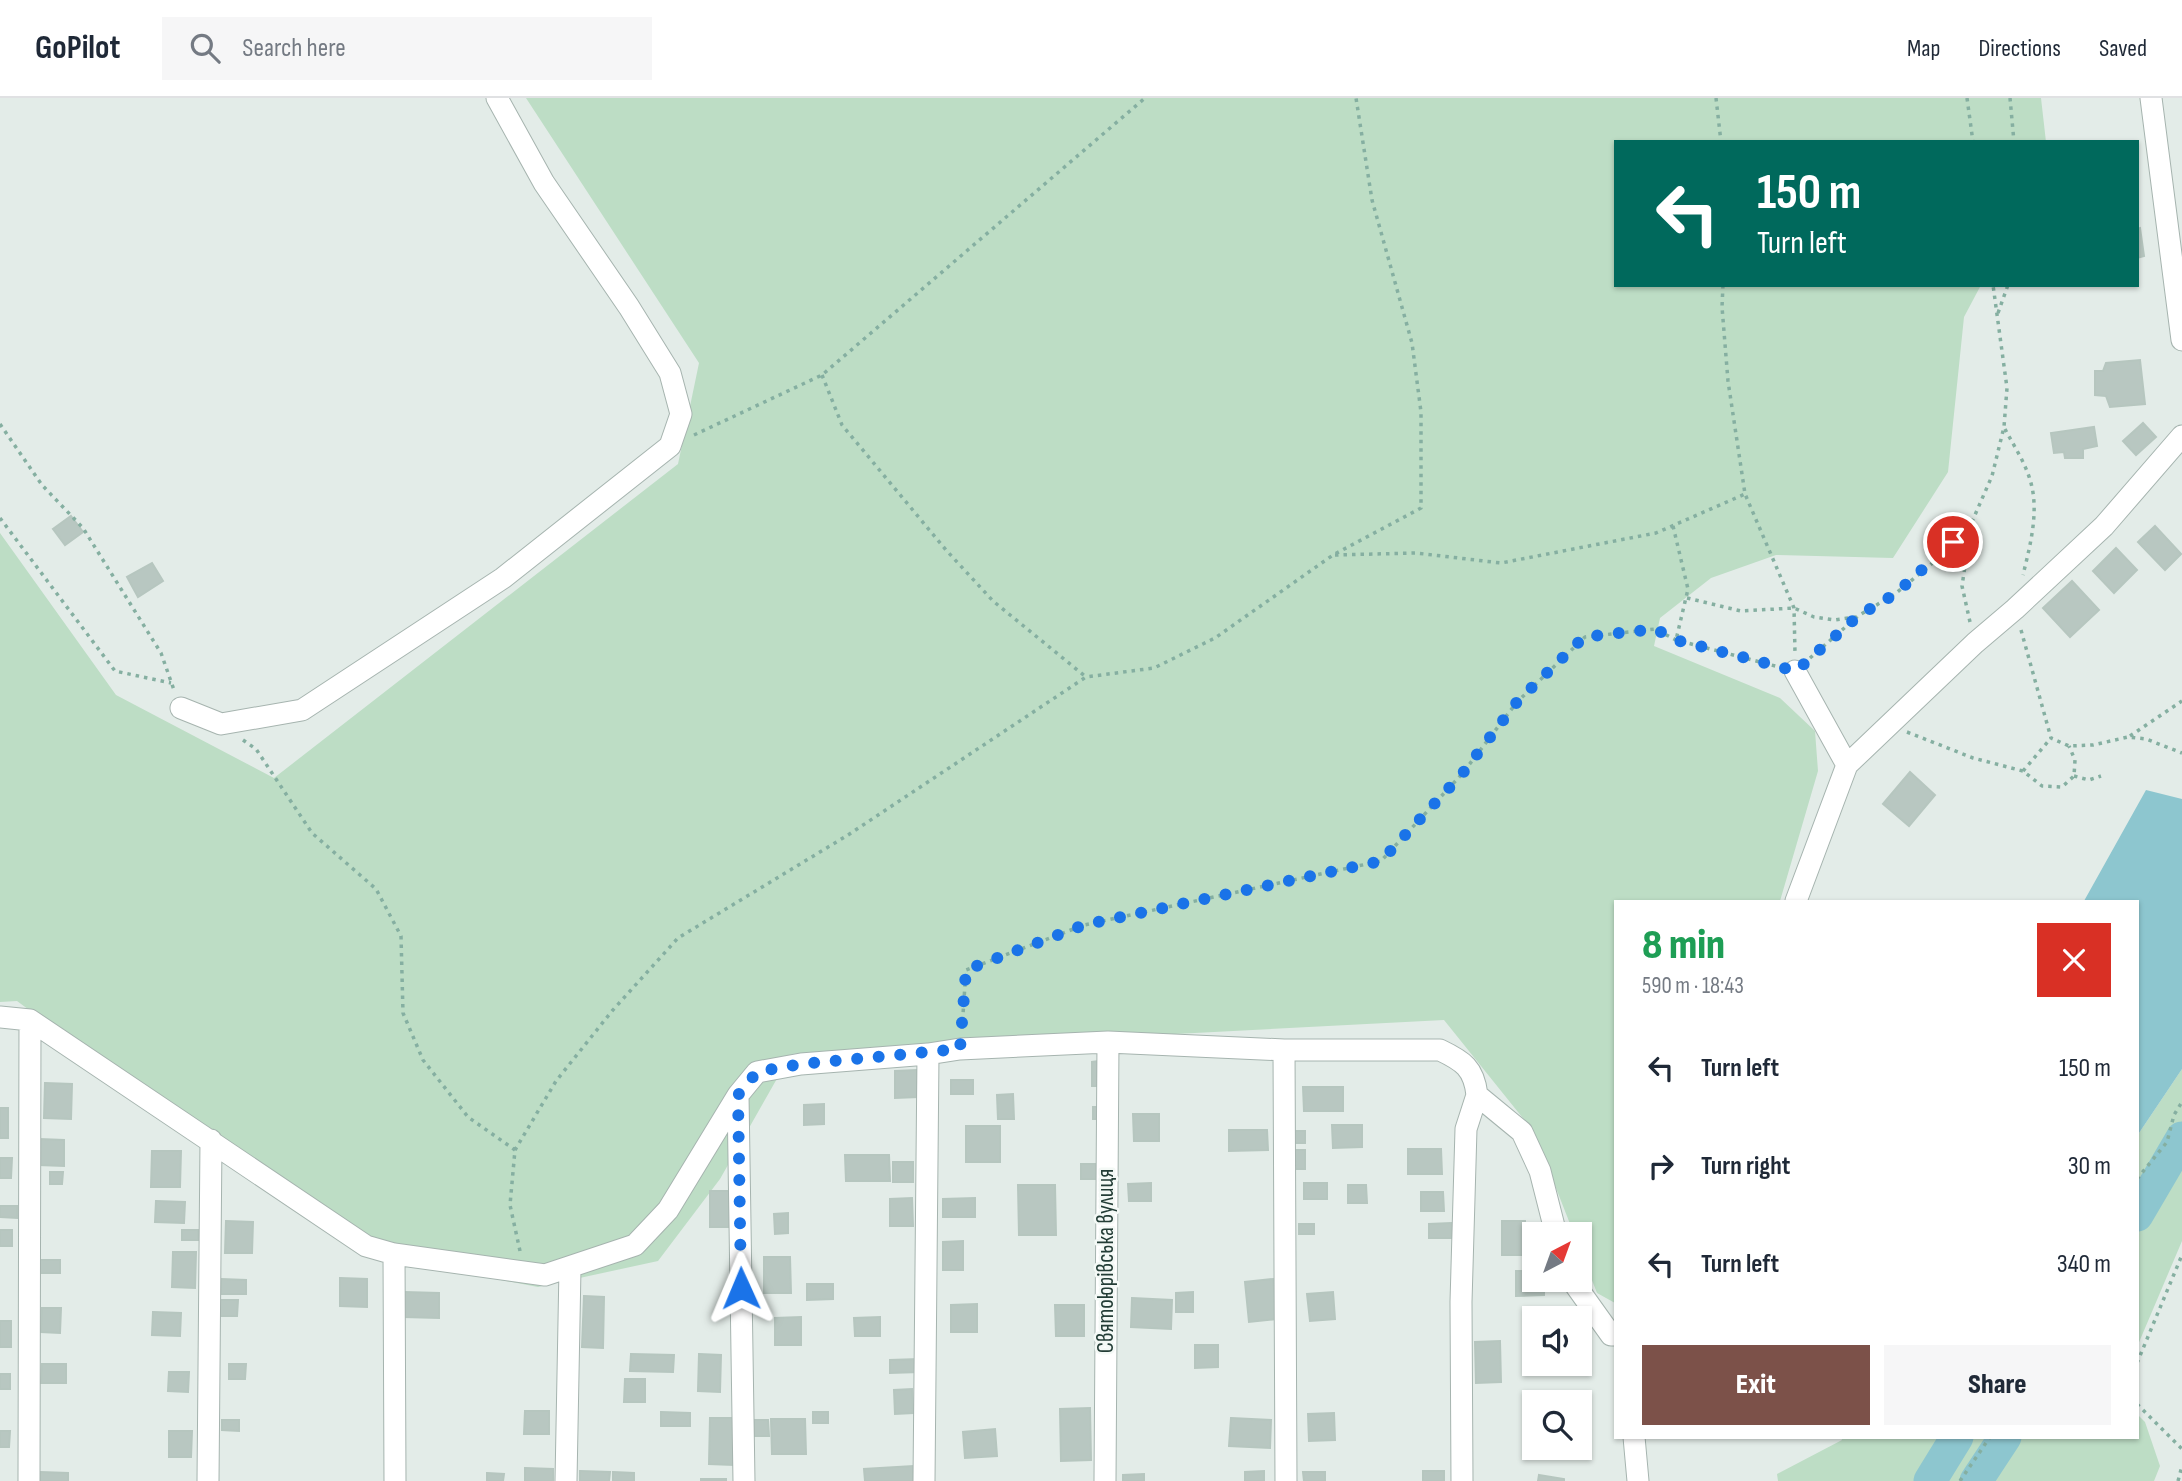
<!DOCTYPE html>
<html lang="en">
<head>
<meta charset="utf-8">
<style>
	body { margin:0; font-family:"Sofia Sans Condensed",sans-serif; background:#f6f6f7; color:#1f2937; height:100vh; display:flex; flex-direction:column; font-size:26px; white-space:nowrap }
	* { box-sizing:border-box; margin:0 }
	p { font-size:23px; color:#747a83 }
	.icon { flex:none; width:38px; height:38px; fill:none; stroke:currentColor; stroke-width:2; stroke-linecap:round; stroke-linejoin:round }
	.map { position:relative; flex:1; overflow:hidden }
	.side { position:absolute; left:1614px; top:802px; width:525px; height:539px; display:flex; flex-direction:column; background:#fff; border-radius:0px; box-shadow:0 2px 5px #0004 }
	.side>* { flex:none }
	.banner { position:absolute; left:1614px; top:42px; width:525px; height:147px; border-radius:0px; box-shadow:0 2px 5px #0004; background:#00695c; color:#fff; overflow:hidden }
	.needle { width:46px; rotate:41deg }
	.fabs { position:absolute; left:1522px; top:1124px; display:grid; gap:14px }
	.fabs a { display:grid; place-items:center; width:70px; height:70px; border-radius:0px; background:#fff; box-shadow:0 2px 5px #0004; font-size:35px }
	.pin { position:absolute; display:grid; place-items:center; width:60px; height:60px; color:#fff; margin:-30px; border:4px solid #fff; border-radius:50%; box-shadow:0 2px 7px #0007 }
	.me { position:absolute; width:77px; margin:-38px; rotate:359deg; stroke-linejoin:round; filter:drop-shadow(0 0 5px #0008) }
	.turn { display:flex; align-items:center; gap:24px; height:147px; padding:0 28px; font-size:32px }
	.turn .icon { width:91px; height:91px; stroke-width:2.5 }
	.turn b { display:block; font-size:49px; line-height:60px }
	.round { display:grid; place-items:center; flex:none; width:74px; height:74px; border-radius:0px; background:#f6f6f7 }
	.overview { display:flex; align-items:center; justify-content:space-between; height:119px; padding:0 28px }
	h1 { font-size:42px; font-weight:800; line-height:52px; color:#1e9e55 }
	.button { display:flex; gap:14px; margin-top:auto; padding:14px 28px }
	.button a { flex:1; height:80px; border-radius:0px; background:#7c5149; color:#fff; font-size:28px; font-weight:800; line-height:80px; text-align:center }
	.button a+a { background:#f6f6f7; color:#1f2937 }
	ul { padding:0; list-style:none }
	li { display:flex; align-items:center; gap:21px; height:98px; padding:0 28px }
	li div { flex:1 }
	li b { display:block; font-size:26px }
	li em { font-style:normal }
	header { display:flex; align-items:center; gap:42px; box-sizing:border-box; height:98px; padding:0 35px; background:#fff; border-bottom:2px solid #e0e1e3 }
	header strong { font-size:33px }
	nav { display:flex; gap:38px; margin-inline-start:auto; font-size:24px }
	.search { width:490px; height:63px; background:#f6f6f7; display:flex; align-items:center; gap:18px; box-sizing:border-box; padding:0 24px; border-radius:0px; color:#747a83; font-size:26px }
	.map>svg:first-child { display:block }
</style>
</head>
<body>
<header>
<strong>GoPilot</strong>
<div class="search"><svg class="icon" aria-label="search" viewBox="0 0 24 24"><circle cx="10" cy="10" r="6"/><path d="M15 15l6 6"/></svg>Search here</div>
<nav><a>Map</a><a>Directions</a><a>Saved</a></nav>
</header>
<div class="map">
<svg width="2182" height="1383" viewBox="0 0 2182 1383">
	<rect width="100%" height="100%" fill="#e3ece8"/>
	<path fill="#bdddc5" d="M526,0h1515l5,44h-431v143h366l-17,32 -16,155 -55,86 -117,-3 -65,23 -51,40 -6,28 126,52 35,33 3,40 -38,130h-165v402l-18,-10 -17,-43v-16h-6l-40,-102 -90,-112 -653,34 -71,125 -62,82 -120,26 -180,-34 -341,-252 -17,1v-469l116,162 158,83 404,-314 21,-101z
		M2182,971v172l-45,106v-211z
		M2137,1316l8,8 15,44 -6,15h-376l-1,-7 65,-34 -1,-3h296z"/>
	<path fill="#8dc6cf" d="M2146,692l36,9v270l-45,67v-235h-53z"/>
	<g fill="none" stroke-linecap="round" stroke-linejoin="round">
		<path stroke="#8dc6cf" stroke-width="33" d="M2137,1117l45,-77
			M1930,1383l27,-44
			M1976,1383l29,-44"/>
	</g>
	<path fill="#b8c7c1" stroke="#b6c6bf" stroke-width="2" d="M2140,130l4,28 -7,2v-29z
		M2140,262l5,44 -35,3 -4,-11 -11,-1v-24h8l3,-8z
		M2143,325l13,14 -20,18 -13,-14z
		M2094,329l3,19 -14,3v9h-18l-1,-6 -10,1 -3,-20z
		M71,418l12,16 -18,13 -12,-16z
		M2155,428l26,28 -16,16 -27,-28z
		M2116,450l21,22 -23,23 -21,-22z
		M152,465l11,18 -25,16 -11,-20z
		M2072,483l27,29 -29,27 -27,-29z
		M1910,674l25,23 -26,31 -26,-22z
		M1100,963v25h-8v-24z
		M917,972l1,27 -23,1v-27z
		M951,982h22v14h-22z
		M45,985l27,1 -1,35 -27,-1z
		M1303,989h40v24h-39z
		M1013,996l1,25h-16l-1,-24z
		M824,1006v20l-20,1v-20z
		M1093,1009h6v12h-6z
		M0,1010h8v30h-8z
		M1133,1016h26v27h-25z
		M1332,1027h30v22l-29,1z
		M966,1028h34v36h-34z
		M1229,1032h38l1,20 -39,1z
		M1290,1033h15v12h-15z
		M39,1041l25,1v26l-25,-1z
		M1408,1051h33l1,25h-34z
		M1292,1052h13v19h-13z
		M152,1053h29l-1,36h-29z
		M845,1057h44l1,26h-44z
		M0,1060h12l-1,20h-11z
		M893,1064h20v20h-20z
		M1081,1066h15v15h-15z
		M50,1074h13l-1,12h-12z
		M1151,1085v18h-22l-1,-17z
		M1304,1085h23v16h-23z
		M1018,1087h37l1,50h-37z
		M1348,1087h18l1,18h-19z
		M710,1093h23v36h-23z
		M1421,1094h22l1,19h-23z
		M912,1100l1,28h-23v-27z
		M975,1100v19h-32v-18z
		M156,1103l29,1 -1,21 -29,-1z
		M0,1108h17v12l-17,-1z
		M788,1115v20l-13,1 -1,-20z
		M226,1123l27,1 -1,31h-27z
		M1502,1123h23l1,34h-24z
		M1451,1125v15h-22v-14z
		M1299,1126h15v10h-15z
		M0,1132h12v16h-12z
		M182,1132h16v10h-16z
		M963,1143v29h-20v-28z
		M173,1154h23l-1,36 -23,-1z
		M764,1159h26l1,36h-27z
		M39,1162h21v13h-21z
		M1516,1173h19v8h9v16l-28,1z
		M340,1180l27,1v28l-27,-1z
		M221,1181l25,1v14h-25z
		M1273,1181l4,40 -28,3 -4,-40z
		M807,1186h26v15l-26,1z
		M404,1194l35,1v25l-35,-1z
		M1193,1194v20h-17v-19z
		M1333,1194l2,27 -25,2 -3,-27z
		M584,1198l20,1 -1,51 -21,-1z
		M1132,1200l40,2 -1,29 -40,-2z
		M219,1202h19l-1,16h-19z
		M977,1206v28h-26v-27z
		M1055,1207h29v31h-28z
		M42,1210h19l-1,25 -19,-1z
		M153,1214l28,1 -1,23 -28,-1z
		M801,1219v28h-26v-27z
		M880,1219v19h-25l-1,-18z
		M0,1223h11v26h-11z
		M1500,1243l1,41 -25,1 -1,-41z
		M1195,1247h23v22l-23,1z
		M631,1256l43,1 -1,17 -43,-1z
		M699,1256l22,1 -1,37 -22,-1z
		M919,1261v13l-29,1v-13z
		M42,1266h24v19h-25z
		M229,1266h17l-1,15h-16z
		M169,1274h20l-1,20 -20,-1z
		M0,1276h10v15h-10z
		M625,1281h20v23h-21z
		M912,1291l1,24 -18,1 -1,-24z
		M1090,1310l1,52 -30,1 -1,-52z
		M525,1313h24v23h-25z
		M661,1314l29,1v13h-29z
		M813,1314h15v11h-15z
		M1334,1315l1,27 -26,1 -1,-27z
		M710,1320h25l-1,47 -25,-1z
		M1231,1320l40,2 -1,28 -41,-2z
		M771,1321h34l1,35h-34z
		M222,1322h17v11l-17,-1z
		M754,1322h14l1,16h-15z
		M995,1331l2,27 -32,2 -2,-26z
		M0,1333h10l-1,16h-9z
		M169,1333h23l-1,26h-22z
		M913,1368l1,15h-49l-1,-12z
		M525,1370l28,1v12h-28z
		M580,1373l30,1 -1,9h-29z
		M1264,1373v10h-19v-9z
		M1423,1373h21v10h-21z
		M40,1374l28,1v8h-28z
		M613,1374l21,1v8h-21z
		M1303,1374h22v9h-21z
		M487,1375l17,1 -1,7h-16z
		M1144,1376v7h-21v-6z
		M1539,1377l25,4v2h-26z
		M701,1381h25v2h-25z"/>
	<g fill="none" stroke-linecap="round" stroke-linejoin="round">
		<g stroke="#a6b4af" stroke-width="23">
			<path id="minor" d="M2151,0l31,242
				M1795,573l52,94 -51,136
				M181,610l40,16 81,-14 201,-132 167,-132 11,-32 -11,-41 -41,-66 -85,-124 -47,-85
				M1847,667l128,-122 40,-34 89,-83 78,-90
				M0,919l30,3 336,226 28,8 151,21 90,-30 33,-35 70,-115
				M1284,952l2,431
				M394,1156l1,227
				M1571,1181l40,56h4
				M1634,1339l4,44
				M29,1383l1,-461
				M208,1383l3,-341
				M566,1383l4,-213
				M744,1383l-6,-386 19,-23 44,-8 127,-10
				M924,1383l4,-427 32,-5 148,-7 176,8h156c23,11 34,18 37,45l45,37 18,39 16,63
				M1105,1383l3,-439
				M1462,1383l-1,-179 5,-173 11,-34"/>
		</g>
		<path stroke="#85afa1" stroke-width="3.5" stroke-dasharray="3.5 5" stroke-linecap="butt" d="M1716,0l5,44
			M1967,0l6,44
			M2010,0l4,44
			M1723,187l-1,22 6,74 17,113 49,114 1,45
			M1998,215l10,-28
			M822,277l20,50 104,125 47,51 93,76
			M0,326l42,61 41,43 78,125 13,37
			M2005,331c9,17 21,35 26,54 8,30 -1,63 -8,92
			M694,337l128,-60 323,-277
			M0,420l115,153 56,12
			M1673,428l15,63 -12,51
			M1335,457l81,-2 85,10 155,-30 89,-39
			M1687,500l54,13 53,-3 20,9 20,3 22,-3
			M1970,524l-8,-36 9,-60
			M2021,532l30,108 18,8 24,-1 35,-8 18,2 36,14
			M1810,560l48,-42 37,-22 40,-33 36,-37 21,-48 12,-49 3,-39 -14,-103
			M1907,634l66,26 50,13 19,15 20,1 12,-11 1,-16 -6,-14
			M2130,638l52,-35
			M243,642l13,9 56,84 64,56 25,47 2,77 20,47 45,57 47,33
			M2023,673l28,-33
			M2074,678l15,4 12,-4
			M962,931l4,-59 118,-45 297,-64 81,-87 55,-72 68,-65 70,-8 21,11 103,27
			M2137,1081l30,-37 7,-27 8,-13
			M520,1153l-10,-46 5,-55 41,-69 56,-70 66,-73 170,-103 238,-158 68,-9 61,-30 118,-83 88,-47v-96l-9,-69 -40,-143 -16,-102
			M2137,1265l45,-108
			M2137,1306l45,45
			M1960,1383l30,-44
			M2178,1383l4,-15"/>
		<use href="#minor" stroke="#fff" stroke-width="21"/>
	</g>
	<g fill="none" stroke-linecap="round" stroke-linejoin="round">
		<path stroke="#1a73e8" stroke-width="12" stroke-dasharray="0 21.6" d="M741,1190l-3,-193 19,-23 44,-8 159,-15 6,-79 118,-45 297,-64 81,-87 55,-72 67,-65 71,-8 21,11 120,31 62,-55 37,-22 58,-52"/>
	</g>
	<g text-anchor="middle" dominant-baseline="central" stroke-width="5" stroke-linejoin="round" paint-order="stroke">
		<g font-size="23" fill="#233d36" stroke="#f4f9f6">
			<text transform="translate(1106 1163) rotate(-90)">Святоюрівська вулиця</text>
		</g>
	</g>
</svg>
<div class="fabs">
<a><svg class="needle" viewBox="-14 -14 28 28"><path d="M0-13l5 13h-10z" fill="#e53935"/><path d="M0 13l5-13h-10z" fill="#747a83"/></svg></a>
<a><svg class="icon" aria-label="sound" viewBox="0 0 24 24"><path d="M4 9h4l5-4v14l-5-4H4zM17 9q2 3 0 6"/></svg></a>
<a><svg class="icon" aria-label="search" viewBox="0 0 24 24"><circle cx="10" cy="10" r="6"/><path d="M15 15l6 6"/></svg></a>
</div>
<div class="pin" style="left:1953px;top:444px;background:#d93025"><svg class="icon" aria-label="arrive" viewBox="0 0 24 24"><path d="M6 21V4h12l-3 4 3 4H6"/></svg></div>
<svg class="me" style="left:741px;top:1190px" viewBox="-20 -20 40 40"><path d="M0-17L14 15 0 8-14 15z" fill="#1a73e8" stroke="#fff" stroke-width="4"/></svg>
<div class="banner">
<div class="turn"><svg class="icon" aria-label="left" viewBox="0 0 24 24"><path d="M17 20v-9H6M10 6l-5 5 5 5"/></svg><div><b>150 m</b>Turn left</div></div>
</div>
<section class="side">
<div class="overview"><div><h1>8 min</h1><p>590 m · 18:43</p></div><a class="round" style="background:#d93025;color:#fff"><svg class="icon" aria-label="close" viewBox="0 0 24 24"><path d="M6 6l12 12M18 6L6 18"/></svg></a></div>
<ul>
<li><svg class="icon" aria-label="left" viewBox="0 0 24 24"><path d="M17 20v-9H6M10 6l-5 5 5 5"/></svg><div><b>Turn left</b></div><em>150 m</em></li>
<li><svg class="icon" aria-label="right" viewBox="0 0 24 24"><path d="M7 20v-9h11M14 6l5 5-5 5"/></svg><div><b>Turn right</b></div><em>30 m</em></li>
<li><svg class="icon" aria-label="left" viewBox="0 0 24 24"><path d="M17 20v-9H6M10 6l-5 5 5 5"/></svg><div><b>Turn left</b></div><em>340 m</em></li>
</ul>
<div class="button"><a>Exit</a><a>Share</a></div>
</section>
</div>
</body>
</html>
